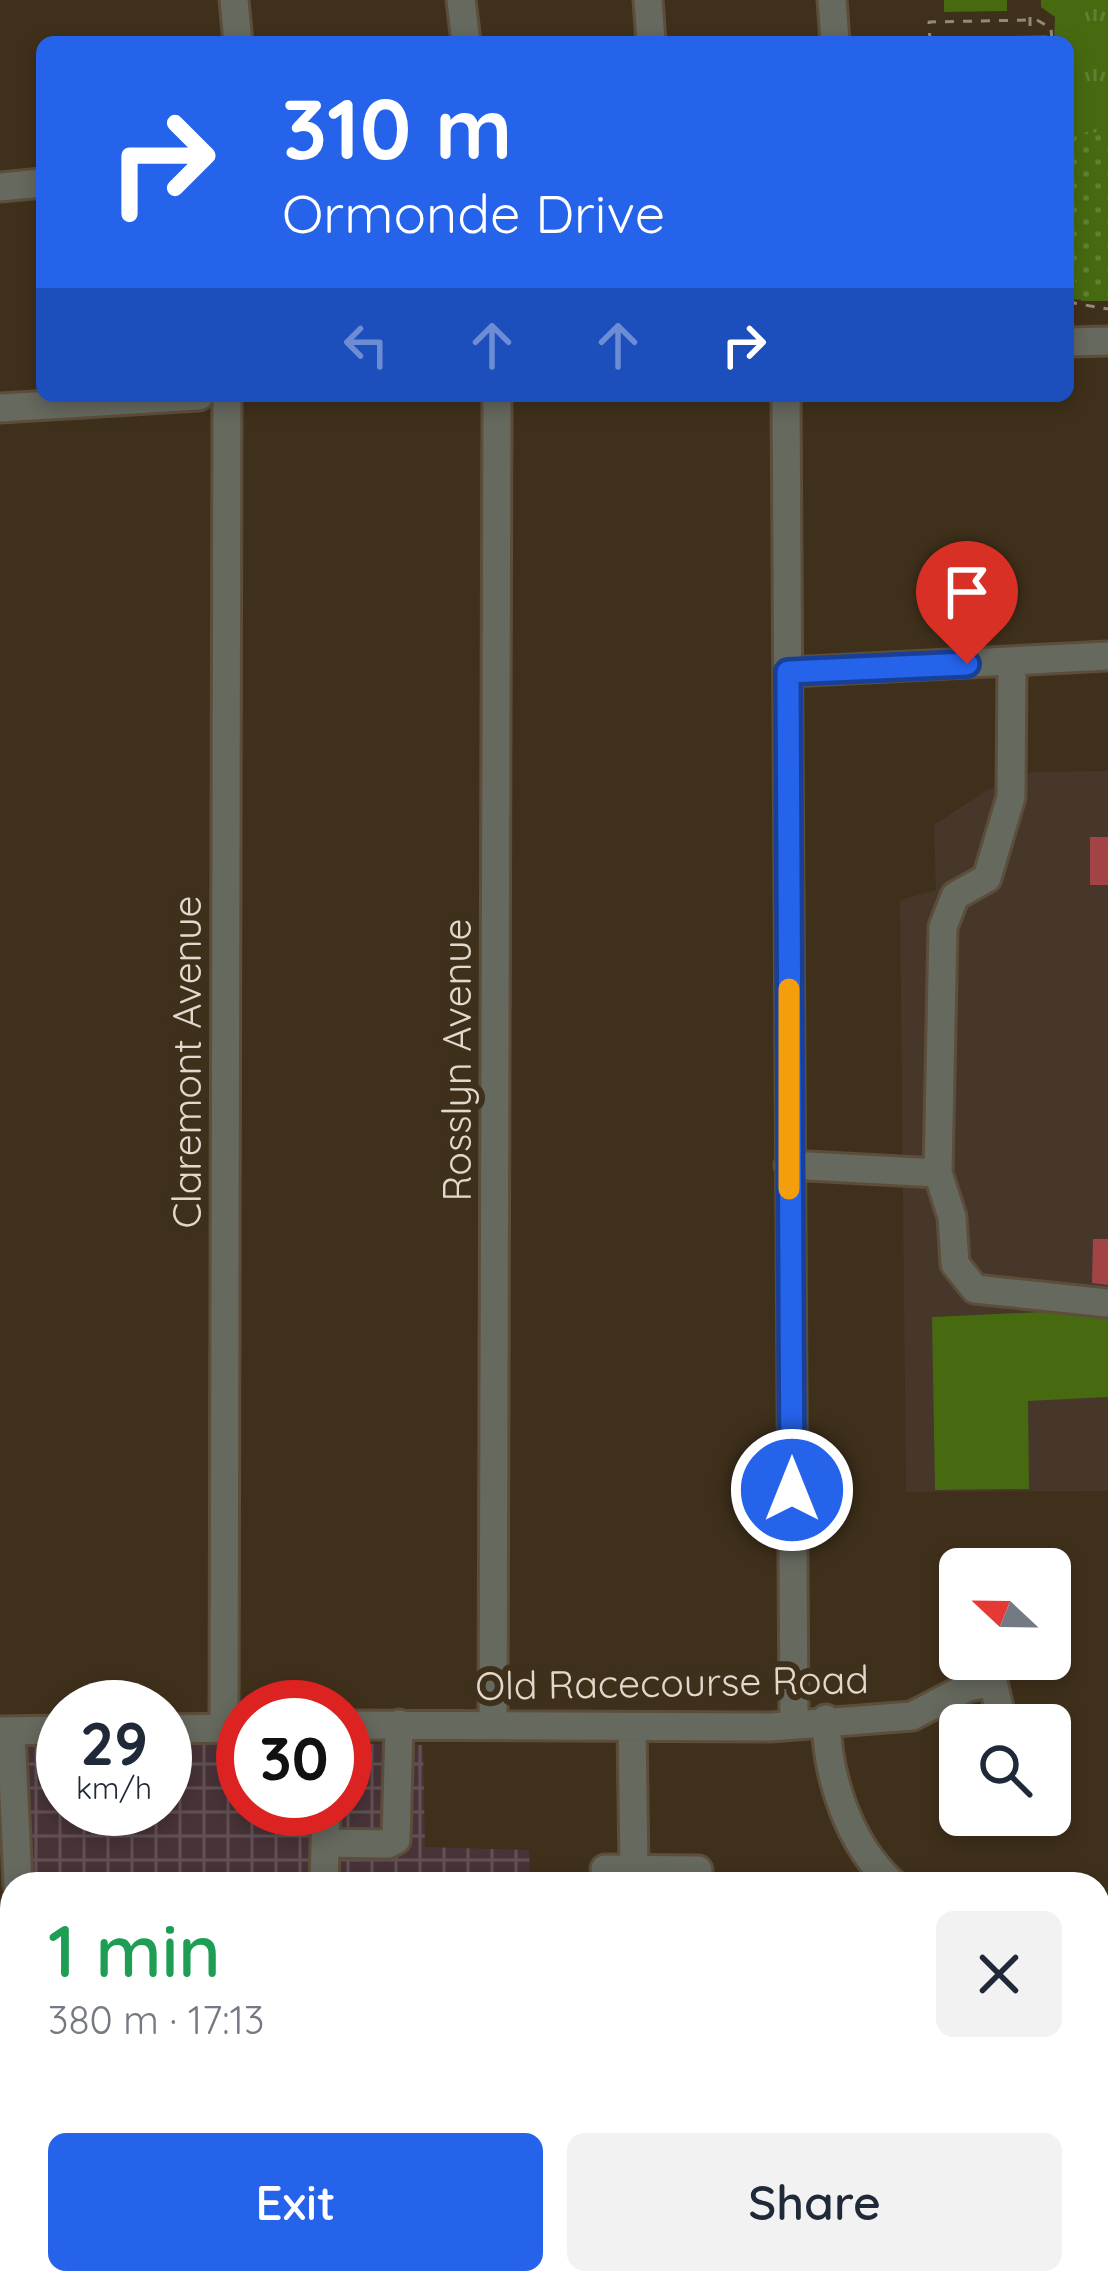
<!DOCTYPE html>
<html lang="en">
<head>
<meta charset="utf-8">
<style>
	body { margin:0; font-family:Quicksand,sans-serif; background:#f2f2f3; color:#1f2937; height:100vh; display:flex; flex-direction:column; font-size:45px; white-space:nowrap }
	* { box-sizing:border-box; margin:0 }
	p { font-size:39px; color:#747a83 }
	.icon { flex:none; width:66px; height:66px; fill:none; stroke:currentColor; stroke-width:2; stroke-linecap:round; stroke-linejoin:round }
	.map { position:relative; flex:1; overflow:hidden }
	.drawer { position:absolute; left:0px; top:1872px; width:1110px; height:423px; display:flex; flex-direction:column; background:#fff; border-radius:36px 36px 0 0; box-shadow:0 6px 18px #0003 }
	.drawer>* { flex:none }
	.top-card { position:absolute; left:36px; top:36px; width:1038px; height:366px; border-radius:18px; box-shadow:0 6px 18px #0003; background:#2563eb; color:#fff; overflow:hidden }
	.needle { width:78px; rotate:292deg }
	.tools { position:absolute; left:939px; top:1548px; display:grid; gap:24px }
	.tools a { display:grid; place-items:center; width:132px; height:132px; border-radius:18px; background:#fff; box-shadow:0 6px 18px #0003; font-size:60px }
	.speed { position:absolute; left:36px; top:1680px; display:flex; gap:24px; font-size:60px; font-weight:700; text-align:center }
	.speed>* { display:grid; place-content:center; width:156px; height:156px; border-radius:50%; background:#fff; box-shadow:0 6px 18px #0003; line-height:1 }
	.speed small { font-size:30px; font-weight:400 }
	.speed .limit { border:18px solid #d22; background:#fff; color:#111 }
	.pin { position:absolute; display:grid; place-items:center; width:102px; height:102px; color:#fff; margin:-123px -51px; border-radius:50% 50% 50% 0; rotate:-45deg; box-shadow:0 0 12px #0007 }
	.pin .icon { rotate:45deg }
	.me { position:absolute; width:132px; margin:-66px; rotate:0deg; stroke-linejoin:round; filter:drop-shadow(0 0 9px #0008) }
	.turn { display:flex; align-items:center; gap:42px; height:252px; padding:0 48px; font-size:54px }
	.turn .icon { width:156px; height:156px; stroke-width:2.5 }
	.turn b { display:block; font-size:84px; line-height:102px }
	.lanes { display:flex; align-items:center; height:114px; padding:0 48px; background:#0003; justify-content:center; gap:60px; direction:ltr }
	.lanes .off { opacity:.35 }
	.round { display:grid; place-items:center; flex:none; width:126px; height:126px; border-radius:18px; background:#f2f2f3 }
	.overview { display:flex; align-items:center; justify-content:space-between; height:204px; padding:0 48px }
	h1 { font-size:72px; font-weight:600; line-height:90px; color:#1e9e55 }
	.button { display:flex; gap:24px; margin-top:auto; padding:24px 48px }
	.button a { flex:1; height:138px; border-radius:18px; background:#2563eb; color:#fff; font-size:48px; font-weight:600; line-height:138px; text-align:center }
	.button a+a { background:#f2f2f3; color:#1f2937 }
	.map>svg:first-child { display:block }
</style>
</head>
<body>
<div class="map">
<svg width="1108" height="2294" viewBox="0 0 1108 2294">
	<defs>
		<pattern id="industrial-grid" width="8" height="8" patternUnits="userSpaceOnUse" patternTransform="scale(3)"><rect width="8" height="8" fill="#483438"/><path d="M0 4h8M4 0v8" fill="none" stroke="#625154"/></pattern>
		<pattern id="grass-tufts" width="24" height="20" patternUnits="userSpaceOnUse" patternTransform="scale(3)"><rect width="24" height="20" fill="#476a11"/><path d="M3 7l-1-3M5 7V3M7 7l1-3M15 17l-1-3M17 17v-4M19 17l1-3" fill="none" stroke="#617f32"/></pattern>
		<pattern id="park-dots" width="8" height="8" patternUnits="userSpaceOnUse" patternTransform="scale(3)"><rect width="8" height="8" fill="#476a11"/><path d="M2 2h.1M6 6h.1" fill="none" stroke="#617f32" stroke-width="1.8" stroke-linecap="round"/></pattern>
	</defs>
	<rect width="100%" height="100%" fill="#3f301b"/>
	<path fill="url(#industrial-grid)" d="M0,1737l63,1v71h102v-69l78,1v68h102v-66l78,2 2,102 104,3 1,34h-518v131z
		M1108,2136v151l-10,7h-1079v-11h1079v-141z"/>
	<path fill="#46372a" d="M1108,771v720l-202,1 -6,-592 36,-10 -2,-65 55,-36 43,-17z"/>
	<path fill="url(#grass-tufts)" d="M1041,0h67v301l-40,-2v-257h-14l1,-25 -14,-10z"/>
	<path fill="url(#park-dots)" d="M1108,130v171h-27v-10l-13,-24v-129z"/>
	<path fill="#476a11" d="M944,0h63v11l-63,1z
		M1047,35l1,7h-106v-4z
		M1108,1309v88l-80,4 1,88 -94,1 -3,-173z"/>
	<path fill="#a24445" d="M1090,837h18v48h-18z
		M1093,1239h15v46l-16,-2z"/>
	<g fill="none" stroke-linecap="round" stroke-linejoin="round">
		<g stroke="#5c4e3b" stroke-width="33">
			<path id="minor" d="M234,0l4,42
				M461,0l5,42
				M648,0l3,42
				M832,0l3,42
				M0,187l42,-4
				M1068,342l40,-1
				M786,396l8,1326
				M0,408l199,-12
				M789,672l319,-16
				M789,1165l149,8 14,44 3,47 20,25 133,14
				M938,1173l5,-246 12,-31 32,-18 24,-81 1,-134
				M966,1568l67,-1
				M993,1659v23l10,43
				M826,1719c1,58 23,126 67,165
				M345,1725l426,2 141,-11 56,-29 25,-5
				M493,1725l4,-1329
				M632,1727l2,143
				M224,1728l3,-1332
				M165,1729l78,-1
				M0,1731l63,-1
				M11,1731l7,153
				M325,1843l63,1 8,-4 3,-116
				M605,1869l93,1
				M324,1884l2,-75
				M321,2283l1,11
				M963,2283l14,11
				M40,2294v-11
				M522,2294v-11
				M744,2294l33,-11
				M839,2294l8,-4"/>
		</g>
		<path stroke="#958978" stroke-width="3" stroke-dasharray="9 9" stroke-linecap="butt" d="M1030,26v-10l21,12 1,14
			M930,42l-1,-20 101,-2
			M1068,302l40,7
			M1098,1936l10,-2"/>
		<use href="#minor" stroke="#66695e" stroke-width="27"/>
	</g>
	<g fill="none" stroke-linecap="round" stroke-linejoin="round">
		<g stroke="#184099" stroke-width="30">
			<path id="route" d="M792,1490l-4,-818 179,-8"/>
		</g>
		<use href="#route" stroke="#2563eb" stroke-width="21"/>
		<path stroke="#f59e0b" stroke-width="21" d="M789,989v200"/>
	</g>
	<g text-anchor="middle" dominant-baseline="central" stroke-width="12" stroke-linejoin="round" paint-order="stroke">
		<g font-size="39" fill="#e2d9cc" stroke="#3f301b">
			<text transform="translate(456 1060) rotate(-90)">Rosslyn Avenue</text>
			<text transform="translate(186 1062) rotate(-90)">Claremont Avenue</text>
			<text transform="translate(672 1682) rotate(-1)">Old Racecourse Road</text>
		</g>
	</g>
</svg>
<div class="tools">
<a><svg class="needle" viewBox="-14 -14 28 28"><path d="M0-13l5 13h-10z" fill="#e53935"/><path d="M0 13l5-13h-10z" fill="#747a83"/></svg></a>
<a><svg class="icon" aria-label="search" viewBox="0 0 24 24"><circle cx="10" cy="10" r="6"/><path d="M15 15l6 6"/></svg></a>
</div>
<div class="speed"><div>29<small>km/h</small></div><div class="limit">30</div></div>
<div class="pin" style="left:967px;top:664px;background:#d93025"><svg class="icon" aria-label="arrive" viewBox="0 0 24 24"><path d="M6 21V4h12l-3 4 3 4H6"/></svg></div>
<svg class="me" style="left:792px;top:1490px" viewBox="-20 -20 40 40"><circle r="17" fill="#2563eb" stroke="#fff" stroke-width="3"/><path d="M0-11L8 9 0 5-8 9z" fill="#fff"/></svg>
<div class="top-card">
<div class="turn"><svg class="icon" aria-label="right" viewBox="0 0 24 24"><path d="M7 20v-9h11M14 6l5 5-5 5"/></svg><div><b>310 m</b>Ormonde Drive</div></div>
<div class="lanes"><svg class="icon off" aria-label="left" viewBox="0 0 24 24"><path d="M17 20v-9H6M10 6l-5 5 5 5"/></svg><svg class="icon off" aria-label="ahead" viewBox="0 0 24 24"><path d="M12 20V5M6 11l6-6 6 6"/></svg><svg class="icon off" aria-label="ahead" viewBox="0 0 24 24"><path d="M12 20V5M6 11l6-6 6 6"/></svg><svg class="icon" aria-label="right" viewBox="0 0 24 24"><path d="M7 20v-9h11M14 6l5 5-5 5"/></svg></div>
</div>
<section class="drawer">
<div class="overview"><div><h1>1 min</h1><p>380 m · 17:13</p></div><a class="round"><svg class="icon" aria-label="close" viewBox="0 0 24 24"><path d="M6 6l12 12M18 6L6 18"/></svg></a></div>
<div class="button"><a>Exit</a><a>Share</a></div>
</section>
</div>
</body>
</html>
